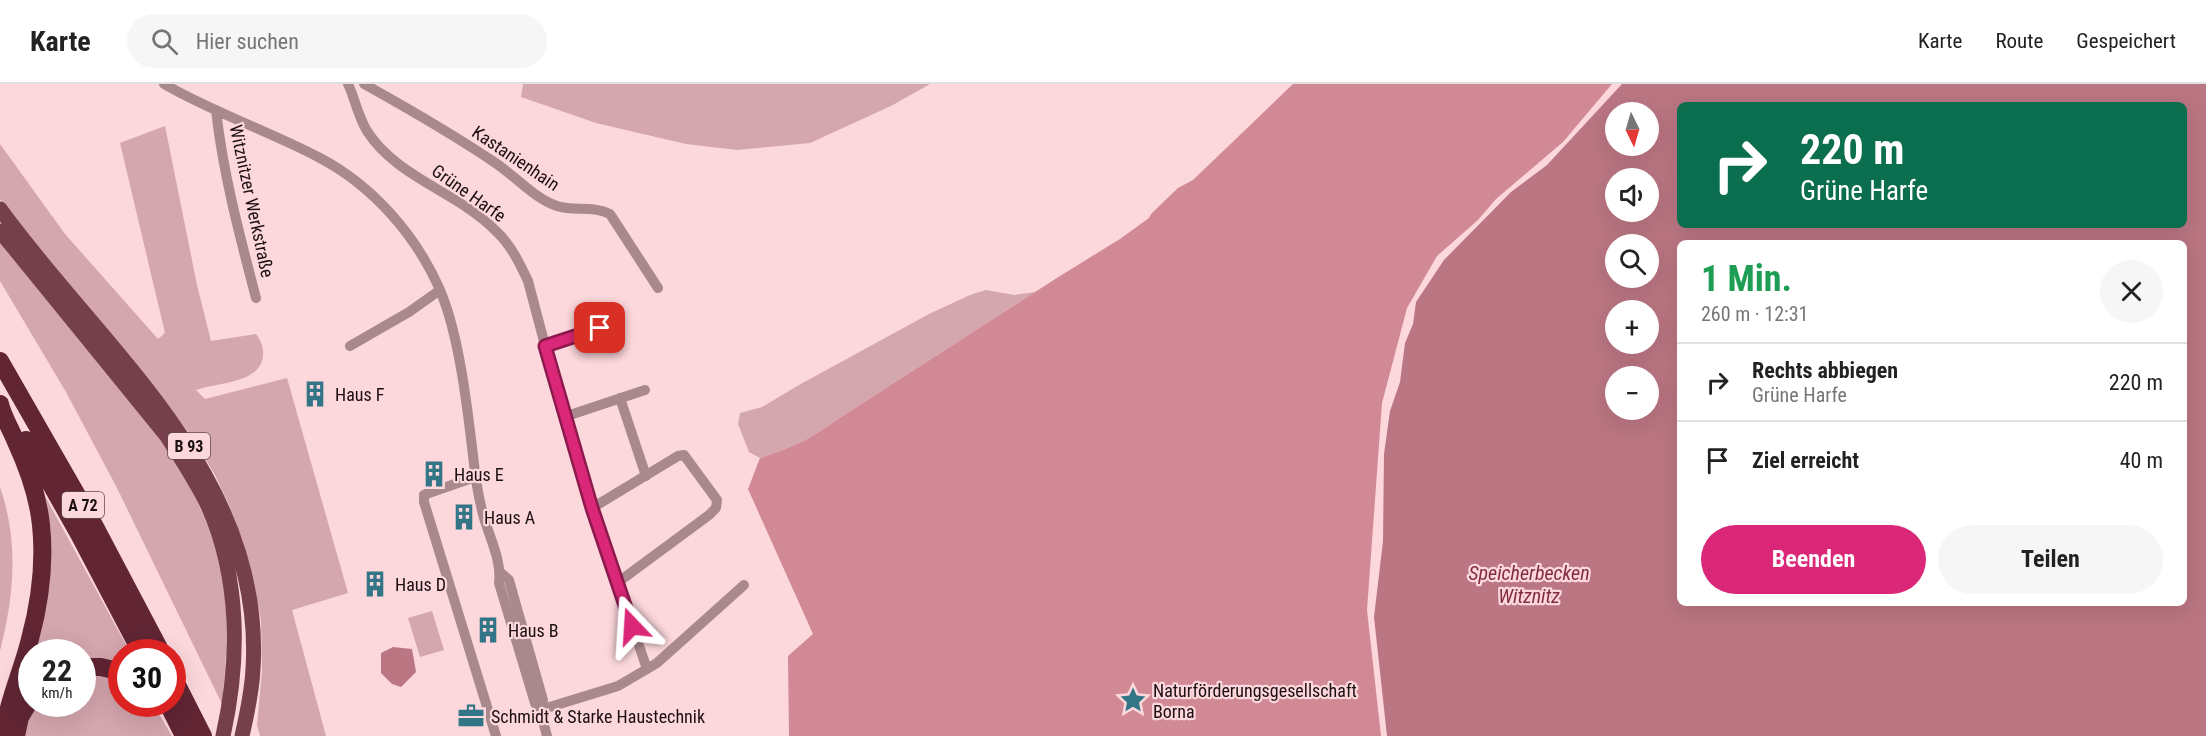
<!DOCTYPE html>
<html lang="de">
<head>
<meta charset="utf-8">
<style>
	body { margin:0; font-family:"Roboto Condensed",sans-serif; background:#f6f6f6; color:#222; height:100vh; display:flex; flex-direction:column; font-size:22px; white-space:nowrap }
	* { box-sizing:border-box; margin:0 }
	p { font-size:20px; color:#767676 }
	.icon { flex:none; width:33px; height:33px; fill:none; stroke:currentColor; stroke-width:2; stroke-linecap:round; stroke-linejoin:round }
	.map { position:relative; flex:1; overflow:hidden }
	.drawer { position:absolute; left:1677px; top:156px; width:510px; height:366px; display:flex; flex-direction:column; background:#fff; border-radius:9px; box-shadow:0 6px 24px #0002 }
	.drawer>* { flex:none }
	.banner { position:absolute; left:1677px; top:18px; width:510px; height:126px; border-radius:9px; box-shadow:0 6px 24px #0002; background:#0b6e4f; color:#fff; overflow:hidden }
	.needle { width:39px; rotate:175deg }
	.tools { position:absolute; left:1605px; top:18px; display:grid; gap:12px }
	.tools a { display:grid; place-items:center; width:54px; height:54px; border-radius:50%; background:#fff; box-shadow:0 6px 24px #0002; font-size:30px }
	.speed { position:absolute; left:18px; top:555px; display:flex; gap:12px; font-size:30px; font-weight:700; text-align:center }
	.speed>* { display:grid; place-content:center; width:78px; height:78px; border-radius:50%; background:#fff; box-shadow:0 6px 24px #0002; line-height:1 }
	.speed small { font-size:15px; font-weight:400 }
	.speed .limit { border:9px solid #d22; background:#fff; color:#111 }
	.pin { position:absolute; display:grid; place-items:center; width:51px; height:51px; color:#fff; margin:-26px; border-radius:12px; box-shadow:0 3px 9px #0006 }
	.me { position:absolute; width:66px; margin:-33px; rotate:340deg; stroke-linejoin:round; filter:drop-shadow(0 0 4px #0008) }
	.turn { display:flex; align-items:center; gap:21px; height:126px; padding:0 24px; font-size:27px }
	.turn .icon { width:78px; height:78px; stroke-width:2.5 }
	.turn b { display:block; font-size:42px; line-height:51px }
	.round { display:grid; place-items:center; flex:none; width:63px; height:63px; border-radius:32px; background:#f6f6f6 }
	.headline { display:flex; align-items:center; justify-content:space-between; height:102px; padding:0 24px }
	h1 { font-size:36px; font-weight:700; line-height:45px; color:#1e9e55 }
	.action { display:flex; gap:12px; margin-top:auto; padding:12px 24px }
	.action a { flex:1; height:69px; border-radius:36px; background:#db2777; color:#fff; font-size:24px; font-weight:700; line-height:69px; text-align:center }
	.action a+a { background:#f6f6f6; color:#222 }
	ul { padding:0; list-style:none }
	li { display:flex; align-items:center; gap:18px; height:78px; padding:0 24px; border-top:2px solid #e0e0e0 }
	li div { flex:1 }
	li b { display:block; font-size:22px }
	li em { font-style:normal }
	header { display:flex; align-items:center; gap:36px; box-sizing:border-box; height:84px; padding:0 30px; background:#fff; border-bottom:2px solid #e0e0e0 }
	header strong { font-size:28px }
	nav { display:flex; gap:33px; margin-inline-start:auto; font-size:21px }
	.search { width:420px; height:54px; background:#f6f6f6; display:flex; align-items:center; gap:15px; box-sizing:border-box; padding:0 21px; border-radius:33px; color:#767676; font-size:22px }
	.map>svg:first-child { display:block }
</style>
</head>
<body>
<header>
<strong>Karte</strong>
<div class="search"><svg class="icon" aria-label="search" viewBox="0 0 24 24"><circle cx="10" cy="10" r="6"/><path d="M15 15l6 6"/></svg>Hier suchen</div>
<nav><a>Karte</a><a>Route</a><a>Gespeichert</a></nav>
</header>
<div class="map">
<svg width="2206" height="652" viewBox="0 0 2206 652">
	<rect width="100%" height="100%" fill="#fcd7dc"/>
	<path fill="#d4a6ae" d="M523,0h407l-39,22 -81,37 -73,7 -51,-6 -90,-21 -75,-26z
		M165,42l32,159 14,56 45,-7c5,7 8,13 7,22 -3,28 -46,26 -67,34l9,9 82,-21 61,215 -56,17 34,126h-66l-3,-11 5,-54 -1,-52 -16,-72 -15,-40 -15,-32 -23,-38 -42,-55 -123,-147 -27,-36v-55l65,90 93,105 7,-6 -45,-190z
		M0,157c32,38 64,77 96,116 49,60 100,120 121,197 14,49 10,100 5,150l-105,-216 -51,-96 -66,-111z
		M986,206l28,5 21,-3 -200,129c-24,18 -46,28 -75,37l-11,-6 -11,-28 2,-11 22,-6 37,-22 130,-71 41,-19z
		M0,403c19,54 14,110 0,164z
		M45,412l85,156h-8l-1,15 -38,-4 -1,-11h-50l10,-153z
		M432,527l12,39 -24,7 -12,-39z
		M83,589l38,4 1,27h31l19,32h-151l11,-32h50z"/>
	<path fill="#d18996" d="M1293,0h319l-49,58 -67,57 -18,21 -41,36 -30,52 -25,95 -15,207 14,126h-592l-1,-80 25,-22 -65,-145 12,-31c29,-9 51,-19 75,-37l225,-145 60,-37 29,-21 2,-4 27,-26 15,-8z"/>
	<path fill="#bb7683" fill-rule="evenodd" d="M1622,0h584v652h-819l-13,-119 9,-76 1,-87 6,-43 10,-29 5,-39 8,-19 3,-22 28,-42 67,-68 36,-27zM1680,21h504v120h-504zM1616,28h32v34h-32zM1616,94h32v34h-32zM1680,159h504v360h-504zM1616,160h32v34h-32zM1616,226h32v34h-32zM1616,292h32v34h-32z
		M393,563l19,2 4,23 -15,15 -9,-3 -11,-11v-20z"/>
	<g fill="none" stroke-linecap="round" stroke-linejoin="round">
		<path stroke="#a9898e" stroke-width="10" d="M164,0c50,29 105,47 156,74 53,28 96,77 120,132 20,47 28,123 34,174 2,18 5,36 10,54 6,20 18,44 15,65l36,120 5,7 7,26
			M348,0c7,15 10,32 19,47 30,47 91,61 129,100 15,14 23,31 32,50l36,136 28,91 55,161 -29,17 -78,24
			M364,0c45,25 90,51 133,80 19,13 37,34 60,42 18,6 35,-1 53,8l48,74
			M216,26c7,64 24,127 40,188
			M350,262l59,-34 31,-22
			M545,262l55,-18
			M620,314l26,78
			M564,333l81,-27
			M475,393l-46,16 -5,2v7l72,234
			M592,424l86,-52 6,-1 33,45 -1,8 -7,7 -92,68
			M500,488l9,8 34,120 -3,10
			M647,585l10,-6 87,-78"/>
		<path stroke="#75404b" stroke-width="15" d="M0,125c103,142 265,266 253,460 -1,22 -6,45 -11,67
			M0,147l166,204c15,23 30,46 42,71 32,72 32,154 15,230"/>
		<path stroke="#612534" stroke-width="18" d="M0,277l94,164 67,127
			M0,320c3,13 11,25 16,38 12,26 22,54 25,83 4,38 -1,77 -11,114 -8,33 -23,63 -26,97
			M26,356l53,94 62,118
			M82,583h19l21,5
			M172,591l31,61
			M168,620l16,32
			M16,652l4,-19 12,-20"/>
	</g>
	<g fill="none" stroke-linecap="round" stroke-linejoin="round">
		<g stroke="#8e194d" stroke-width="15">
			<path id="route" d="M600,244l-55,18 47,162 40,118"/>
		</g>
		<use href="#route" stroke="#db2777" stroke-width="10"/>
	</g>
	<defs>
		<g id="building-bare" transform="scale(2.07)"><path d="M-4-6H4V6H1V3H-1V6H-4ZM-2.5-4.3h1.7v1.8h-1.7ZM.8-4.3h1.7v1.8H.8ZM-2.5-1h1.7V.8h-1.7ZM.8-1h1.7V.8H.8Z" fill="#327586" stroke="#fcd7dc" stroke-width="2.5" paint-order="stroke"/></g>
		<g id="sight-bare" transform="scale(2.07)"><path d="M0-6L1.8-2.2L6-1.7L2.9 1.2L3.7 5.4L0 3.3L-3.7 5.4L-2.9 1.2L-6-1.7L-1.8-2.2Z" fill="#327586" stroke="#fcd7dc" stroke-width="2.5" paint-order="stroke"/></g>
		<g id="office-bare" transform="scale(2.07)"><path d="M-6-3h4V-5.5h4V-3h4V5H-6ZM-1-4.5V-3h2v-1.5ZM-6 0V1H6V0Z" fill="#327586" stroke="#fcd7dc" stroke-width="2.5" paint-order="stroke"/></g>
	</defs>
	<g fill-rule="evenodd">
		<use href="#building-bare" x="315" y="310"/>
		<use href="#building-bare" x="434" y="390"/>
		<use href="#building-bare" x="464" y="433"/>
		<use href="#building-bare" x="375" y="500"/>
		<use href="#building-bare" x="488" y="546"/>
		<use href="#sight-bare" x="1133" y="616"/>
		<use href="#office-bare" x="471" y="632"/>
	</g>
	<g text-anchor="middle" dominant-baseline="central" stroke-width="4.5" stroke-linejoin="round" paint-order="stroke">
		<g fill="#fcd7dc" stroke="#5f4b4f" stroke-width="1.5">
			<rect x="168" y="349" width="42" height="26" rx="4.5"/>
			<rect x="62" y="408" width="42" height="26" rx="4.5"/>
		</g>
		<g font-size="16" font-weight="bold" fill="#1c0f12">
			<text x="189" y="362">B 93</text>
			<text x="83" y="421">A 72</text>
		</g>
		<g font-size="18" fill="#1c0f12" stroke="#fcd7dc">
			<text transform="translate(516 74) rotate(34)">Kastanienhain</text>
			<text transform="translate(469 109) rotate(35)">Grüne Harfe</text>
			<text transform="translate(252 117) rotate(78)">Witznitzer Werkstraße</text>
		</g>
		<g font-size="18" fill="#1c0f12" stroke="#fcd7dc" text-anchor="start">
			<text x="335" y="310">Haus F</text>
			<text x="454" y="390">Haus E</text>
			<text x="484" y="433">Haus A</text>
			<text x="395" y="500">Haus D</text>
			<text x="508" y="546">Haus B</text>
			<text x="1153" y="606">Naturförderungsgesellschaft<tspan x="1153" dy="21">Borna</tspan></text>
			<text x="491" y="632">Schmidt &amp; Starke Haustechnik</text>
		</g>
		<g font-size="20" font-style="italic" fill="#822c43" stroke="#fcd7dc">
			<text x="1529" y="489">Speicherbecken<tspan x="1529" dy="23">Witznitz</tspan></text>
		</g>
	</g>
</svg>
<div class="tools">
<a><svg class="needle" viewBox="-14 -14 28 28"><path d="M0-13l5 13h-10z" fill="#e53935"/><path d="M0 13l5-13h-10z" fill="#767676"/></svg></a>
<a><svg class="icon" aria-label="sound" viewBox="0 0 24 24"><path d="M4 9h4l5-4v14l-5-4H4zM17 9q2 3 0 6"/></svg></a>
<a><svg class="icon" aria-label="search" viewBox="0 0 24 24"><circle cx="10" cy="10" r="6"/><path d="M15 15l6 6"/></svg></a>
<a>+</a>
<a>−</a>
</div>
<div class="speed"><div>22<small>km/h</small></div><div class="limit">30</div></div>
<div class="pin" style="left:600px;top:244px;background:#d93025"><svg class="icon" aria-label="arrive" viewBox="0 0 24 24"><path d="M6 21V4h12l-3 4 3 4H6"/></svg></div>
<svg class="me" style="left:632px;top:542px" viewBox="-20 -20 40 40"><path d="M0-17L14 15 0 8-14 15z" fill="#db2777" stroke="#fff" stroke-width="4"/></svg>
<div class="banner">
<div class="turn"><svg class="icon" aria-label="right" viewBox="0 0 24 24"><path d="M7 20v-9h11M14 6l5 5-5 5"/></svg><div><b>220 m</b>Grüne Harfe</div></div>
</div>
<section class="drawer">
<div class="headline"><div><h1>1 Min.</h1><p>260 m · 12:31</p></div><a class="round"><svg class="icon" aria-label="close" viewBox="0 0 24 24"><path d="M6 6l12 12M18 6L6 18"/></svg></a></div>
<ul>
<li><svg class="icon" aria-label="right" viewBox="0 0 24 24"><path d="M7 20v-9h11M14 6l5 5-5 5"/></svg><div><b>Rechts abbiegen</b><p>Grüne Harfe</p></div><em>220 m</em></li>
<li><svg class="icon" aria-label="arrive" viewBox="0 0 24 24"><path d="M6 21V4h12l-3 4 3 4H6"/></svg><div><b>Ziel erreicht</b></div><em>40 m</em></li>
</ul>
<div class="action"><a>Beenden</a><a>Teilen</a></div>
</section>
</div>
</body>
</html>
